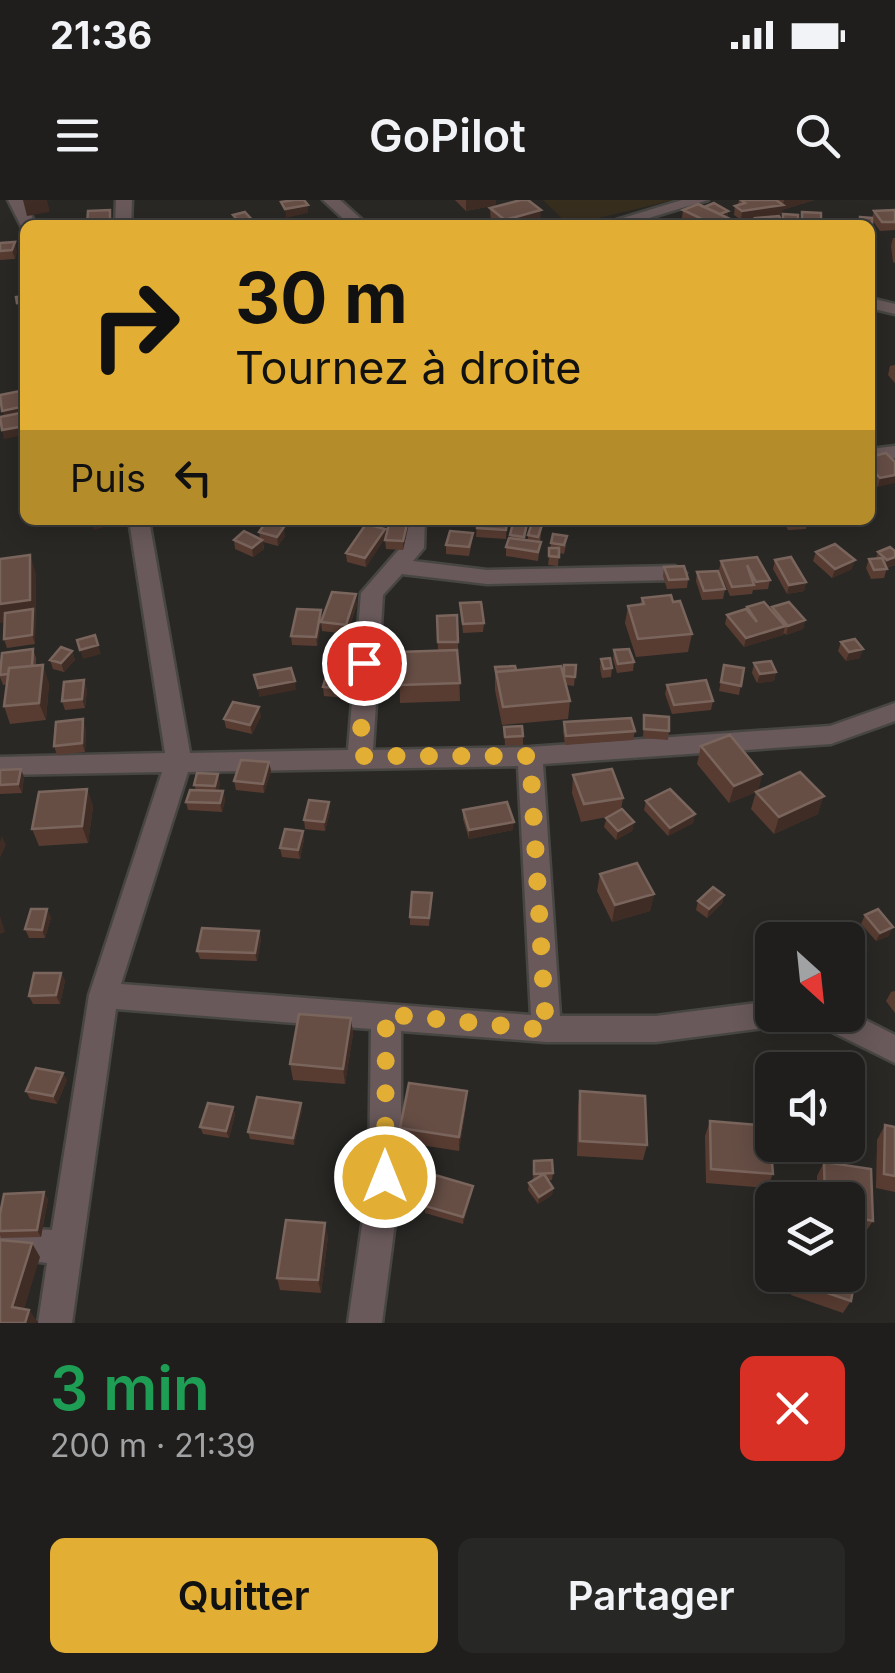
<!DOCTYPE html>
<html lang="fr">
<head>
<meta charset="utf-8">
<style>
	body { margin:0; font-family:Inter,sans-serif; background:#272725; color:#f1f3f6; height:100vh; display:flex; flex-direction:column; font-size:38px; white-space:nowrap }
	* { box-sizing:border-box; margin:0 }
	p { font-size:32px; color:#a1a2a3 }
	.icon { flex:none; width:55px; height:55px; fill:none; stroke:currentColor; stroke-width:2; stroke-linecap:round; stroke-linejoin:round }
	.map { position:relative; height:1123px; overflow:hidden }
	.sheet { display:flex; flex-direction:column; background:#1f1e1c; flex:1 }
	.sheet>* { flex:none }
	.guide { position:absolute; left:20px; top:20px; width:855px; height:305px; border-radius:15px; box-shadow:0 5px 25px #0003,0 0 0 2px #3c3c3b; background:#e2af34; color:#111; overflow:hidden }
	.needle { width:65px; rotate:153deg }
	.fabs { position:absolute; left:755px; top:722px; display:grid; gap:20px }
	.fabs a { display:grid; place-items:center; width:110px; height:110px; border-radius:15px; background:#1f1e1c; box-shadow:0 5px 25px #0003,0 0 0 2px #3c3c3b; font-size:50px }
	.pin { position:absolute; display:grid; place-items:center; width:85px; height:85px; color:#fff; margin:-42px; border:5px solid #fff; border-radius:50%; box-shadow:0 2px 10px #0007 }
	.me { position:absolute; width:110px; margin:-55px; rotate:0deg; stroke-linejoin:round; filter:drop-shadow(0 0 8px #0008) }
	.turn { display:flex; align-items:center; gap:35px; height:210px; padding:0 50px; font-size:45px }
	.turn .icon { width:130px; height:130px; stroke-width:2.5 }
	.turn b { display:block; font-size:70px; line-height:85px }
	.then { display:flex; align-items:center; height:95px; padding:0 50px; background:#0003; gap:20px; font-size:38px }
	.round { display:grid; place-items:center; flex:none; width:105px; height:105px; border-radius:15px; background:#272725 }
	.summary { display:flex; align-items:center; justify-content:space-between; height:170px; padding:0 50px }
	h1 { font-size:60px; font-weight:600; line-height:75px; color:#1e9e55 }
	.action { display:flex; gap:20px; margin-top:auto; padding:20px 50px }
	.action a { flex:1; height:115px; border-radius:15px; background:#e2af34; color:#111; font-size:40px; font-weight:600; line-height:115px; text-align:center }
	.action a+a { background:#272725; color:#f1f3f6 }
	.status { display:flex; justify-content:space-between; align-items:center; height:70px; padding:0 50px; background:#1f1e1c; direction:ltr }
	.status svg { height:28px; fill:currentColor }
	header { display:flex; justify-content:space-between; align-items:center; height:130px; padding:0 50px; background:#1f1e1c; font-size:45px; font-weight:600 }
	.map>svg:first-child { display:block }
</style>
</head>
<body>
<div class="status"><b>21:36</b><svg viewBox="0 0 49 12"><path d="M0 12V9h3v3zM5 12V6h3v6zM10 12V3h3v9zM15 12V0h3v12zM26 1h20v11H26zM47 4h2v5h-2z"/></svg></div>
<header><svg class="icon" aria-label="menu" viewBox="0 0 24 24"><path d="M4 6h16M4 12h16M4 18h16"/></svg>GoPilot<svg class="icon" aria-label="search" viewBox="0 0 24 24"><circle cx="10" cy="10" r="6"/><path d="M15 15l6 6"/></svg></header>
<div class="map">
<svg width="895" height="1123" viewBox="0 0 895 1123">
	<rect width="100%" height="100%" fill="#292825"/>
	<path fill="#372e1e" d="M543,0h131l-105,25z"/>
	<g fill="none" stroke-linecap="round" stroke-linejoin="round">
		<g stroke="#474643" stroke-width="5">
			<path id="minor" d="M8,0h16l12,25 -14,3z
				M116,0h16l-1,25h-16z
				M323,0h17l28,25h-18z
				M682,0h26l-82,25h-26z
				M870,98l25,6v10l-25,-6z
				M895,246v12l-25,3v-12z
				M129,320h20l41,233 158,-3 13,-157 41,-47 3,-26h20l-1,28 -11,13 74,9 188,-4 11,7 -11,7 -188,4 -85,-10 -19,21 -10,155 157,-3 300,-21 65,-23v18l-64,23 -288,20 17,252h96l116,-15v14h14l-4,8 -10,4 -116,15h-110l-145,-11v146l-19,146h-34l21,-146 2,-148 -255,-20 -44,314h-34l9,-60 -38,-5 -9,4v-35l52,3 37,-235 73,-223 -162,3v-18l165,-4zM518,566l13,249 -410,-31 67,-212z
				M848,811l47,24v28l-79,-39 -5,-9h37z"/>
		</g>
		<use href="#minor" fill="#69595b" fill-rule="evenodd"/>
	</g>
	<path fill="#583c32" d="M455,0h41v5l-30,6z
		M739,0h75l-32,10v4l-27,4 27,3 1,-7 15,11h-45l2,-7 -14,2 -7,-5 1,-9 3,-1z
		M704,7l24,4 -1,14h-46l2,-15z
		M490,8l50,17h-49z
		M895,10v20l-15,1 -8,-11 -2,15v-10h-12l2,-8 12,1 2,-7z
		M802,12l19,1v12h-21z
		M893,38h2v25l-2,-1 -2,-16z
		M0,43l17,8 -2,8 -15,1z
		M895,165v18l-7,-8 2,-9z
		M870,257l25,5 -17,25 -8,-8z
		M390,320h19l-6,30 -17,-1 -1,-9z
		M477,320h30l-1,19 -30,-2z
		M783,320h25l-2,9 -18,1z
		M513,323l14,1 -2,16 3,1v-6l14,-10 -4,36 -32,-5v-9l4,-9z
		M385,329v9l-19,29 -19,-5 -1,-9z
		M259,332l26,4 -7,10 -15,-4 1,7 -11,8 -18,-8 -1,-9 26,-2z
		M473,333l-1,9 -3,14 -23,-2v-9z
		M551,343l15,2 -2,9 -5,-1 -1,13 -10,-1z
		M816,352l36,17 -20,9 -19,-17z
		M878,352l17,13 -8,3 -3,10 -13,1 -5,-11 3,-9 7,-1z
		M775,360l31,22 -2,9 -17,3 -14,-25z
		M721,361l49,19 -2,9 -15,1 -1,4 -22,2 -11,-26z
		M664,367l24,12 -1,9 -20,1 -4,-13z
		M697,372l28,17 -2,10 -21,1 -6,-19z
		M36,373l-1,71 -28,4 -3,-9z
		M642,398l31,4 19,32 -4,18 -52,5 -11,-34 3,-17 12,-2z
		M460,403l24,20 -1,9 -20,1z
		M357,404l-10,30 -25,-3 -1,-9 -4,24 -25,-1 -1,-9 30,-26 1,9z
		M747,407l24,3 1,-3 33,13 -2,9 -17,6 -2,-2 -1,2 -39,12 -19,-23 2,-9 19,-5z
		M457,415l3,86 -60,2 -1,-51 39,-1 -1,-35z
		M841,442l19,16 -14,3 -8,-10z
		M33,449l3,9v8l13,17 -3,37 -36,4 -6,-18 3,-22 -4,1 -3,-8 2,-24z
		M614,450l20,12 -1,9 -16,2 -4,-14z
		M72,451l3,9 -11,12 -11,-3 -3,-9z
		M353,456l1,10 -9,32 -21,-2 -1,-9z
		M601,459l11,9 -1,9 -9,1 -2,-10z
		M754,463l22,9 -2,9 -17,2 -5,-10z
		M576,465l-2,21 -8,-1 4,16 -2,18 -66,6 -7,-35v-23l68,8z
		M724,465l20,3 -5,27 -20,-4z
		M84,480l3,10 -2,18 -20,2 -3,-9z
		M667,485l46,16 -2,9 -39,4 -7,-20z
		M644,515l25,16 -1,9 -25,-2z
		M261,516l-9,18 -26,-6 -2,-9z
		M564,522l71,9 -2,9 -68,5 -2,-14z
		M504,527l19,9v9l-18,1z
		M86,528l-1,24 -28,3 -3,-9z
		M701,546l61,28 -4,17 60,23 -44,20 -23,-25 5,-17 -27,11 -32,-39z
		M269,562l2,9 -7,22 -28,-3 -2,-9z
		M0,570l24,7 -2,16 -22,1z
		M573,575l50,23 -2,12 13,12 -2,9 -16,9 -12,-13 3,-10 -26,5 -9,-29z
		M220,583l-2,8h5l2,9 -3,12 -34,-2 -2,-8 10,-12 -2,-5z
		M87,589l6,18 -5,36 -49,3 -7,-17z
		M646,601l49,13 -2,9 -25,13 -24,-26z
		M463,610l50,20 -44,9 -6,-20z
		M330,611l-5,20 -20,-2 -1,-9z
		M303,631l1,8 -4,20 -18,-2 -2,-9z
		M600,674l54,20 -4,17 -38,11 -15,-31z
		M432,693l-3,33 -19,-1v-8z
		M724,695l-2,8 -15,15 -11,-8 2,-9z
		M865,715l24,21 -13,5 -15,-17z
		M51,717l-6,21h-16l-4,-9z
		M259,731l2,9 -4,21 -57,-2 -3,-8z
		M61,773l4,8 -5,23h-27l-4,-8z
		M895,791v22l-9,-12 5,-9z
		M351,818l2,16 -8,50 -52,-4 -3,-16z
		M67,880l-10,24 -27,-5 -4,-8z
		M580,891l67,54 -4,15 -66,-4 1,-50z
		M466,906l-7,45 -58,-9 -1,-14z
		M233,907l2,7 -6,24 -26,-4 -3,-7z
		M302,910l-8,35 -44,-6 -2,-7z
		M848,916l16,22 -4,8 -12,-3z
		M710,921l63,53 -6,14 -61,-5 -1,-47z
		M885,925l10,2v65l-19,-4 1,-48z
		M534,961l19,12 -1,7h-4l5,8 -1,7 -14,9 -10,-14 1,-7 4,-3z
		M824,962l49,59 -9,13 -16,-3v-31h-31v-24z
		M472,993l-9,31 -38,-11v-7z
		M48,999l-7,38 -40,1 -1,-3v-21z
		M328,1036l-7,57 -41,-3 -3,-12z
		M795,1075h53l3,26 -8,12 -52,-18z"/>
	<path fill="#3f2c25" d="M23,0h24l3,12 -23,4z
		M466,0h30v5l-30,6z
		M784,0h30l-32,10v4l-41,6 1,-9 41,-6z
		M308,5v8l-22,5 -1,-9z
		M541,10l-1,15h-35v-5z
		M728,11l-1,14h-13l3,-10z
		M15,42l2,9 -2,8 -3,-9z
		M25,102v9l-6,1 -2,-9z
		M25,206v10l-20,4 -3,-9z
		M25,226v9l-21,4 -2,-9z
		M895,275v8l-17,4 2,-9z
		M95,320h33l-34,10 -3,-9z
		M408,320h1v4l-6,26v-9z
		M284,327l1,9 -7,10 -1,-9z
		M385,329v9l-19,29 -1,-9z
		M262,340l2,9 -11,8 -1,-9z
		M30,355l6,18 -1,71 -3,-9 1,-17 -33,5v-19z
		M895,357v8l-11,4 3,-9z
		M855,360l-3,9 -20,9 3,-9z
		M806,382l-2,9 -17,3 2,-9z
		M356,394l1,10 -10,30 -1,-9z
		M321,410l1,9 -5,27 -1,-9z
		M805,420l-2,9 -17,6 2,-9z
		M785,426l-2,9 -39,12 2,-9z
		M98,445l3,9 -18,5 -3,-9z
		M863,449l-3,9 -14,3 3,-9z
		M72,451l3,9 -11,12 -3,-9z
		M353,456l1,10 -9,32 -1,-9z
		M43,465l6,18 -3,37 -7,-17z
		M776,472l-2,9 -17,2 3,-9z
		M84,480l3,10 -2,18 -3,-9z
		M295,481l1,9 -37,7 -1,-9z
		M259,507l2,9 -9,18 -2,-9z
		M83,519l3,9 -1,24 -3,-9z
		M269,562l2,9 -7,22 -1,-9z
		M21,569l3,8 -2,16 -4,-9z
		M218,574l2,9 -3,12 -2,-9z
		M762,574l-4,18 -29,11 5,-17z
		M87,589l6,18 -5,36 -6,-17z
		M223,591l2,9 -3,12 -2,-9z
		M824,596l-6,18 -44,20 5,-17z
		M329,602l1,9 -5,20 -1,-9z
		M695,614l-2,9 -25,13 2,-8z
		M514,622l-1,8 -44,9v-9z
		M634,622l-2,9 -16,9 2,-9z
		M303,631l1,8 -4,20 -2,-9z
		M2,636l4,9 -6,13v-16z
		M654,694l-4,17 -38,11 3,-17z
		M724,695l-2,8 -15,15 2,-9z
		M47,709l4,8 -6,21 -3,-8z
		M0,716l5,16 -5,2z
		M893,727l-4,9 -13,5 4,-8z
		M259,731l2,9 -4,21 -2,-8z
		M61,773l4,8 -5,23 -4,-9z
		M351,818l2,16 -8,50 -2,-15z
		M63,873l4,7 -10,24 -4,-8z
		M467,891l-1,15 -7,45v-14z
		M301,903l1,7 -8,35 -1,-7z
		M233,907l2,7 -6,24 -3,-7z
		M473,986l-1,7 -9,31v-7z
		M553,988l-1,7 -14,9 1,-7z
		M44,992l4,7 -7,38 -4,-7z
		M325,1023l3,13 -7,57 -3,-13z
		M32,1043l8,14 -19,63 -9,-13z
		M29,1110l9,12v1h-13z"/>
	<path fill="#664e45" stroke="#7a655d" stroke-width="2.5" d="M294,0h10l4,5 -23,4 -4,-7z
		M521,0h7l13,10 -36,10 -15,-12z
		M741,0h35l7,5 -41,6 -7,-5 10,-3z
		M714,3l14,8 -8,3 -16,-7z
		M698,4l30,14 -14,7h-28l14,-7 -17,-8z
		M110,10v14l-23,1 1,-14z
		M895,10v12h-13l-8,-11z
		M245,12l9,10 -12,3 -9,-10z
		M802,12l19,1v10l-19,-2z
		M783,14l15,1v10l-15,-2z
		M779,16l5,9h-26l-3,-7z
		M860,17l12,1v9l-2,-2h-10z
		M354,20l5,5 -24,-1z
		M15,42l-3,8 -12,1v-8z
		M25,96v6l-8,1 -1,-6z
		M25,190v16l-23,5 -2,-16z
		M25,212v14l-23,4 -2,-13z
		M886,253l9,9v13l-15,3 -10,-10v-11z
		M390,320h18l-5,21 -18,-1z
		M477,320h30l-1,10 -29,-2z
		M266,322l18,5 -7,10 -18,-5z
		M513,323l14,1 -3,13 -14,-2z
		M532,323l10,2 -4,12 -10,-2z
		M366,324l19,5 -20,29 -19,-5z
		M244,331l18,9 -10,8 -18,-8z
		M450,331l23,2 -4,14 -23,-2z
		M553,334l14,2 -3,9 -13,-2z
		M509,338l32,4 -3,10 -32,-5z
		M835,344l20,16 -20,9 -19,-17z
		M890,347l5,4v6l-8,3 -9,-8z
		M549,348h10v9l-10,-1z
		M30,355v45l-30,4v-45z
		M757,357l13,23 -14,2 -9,-17 7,20 -22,2 -11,-26z
		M791,357l15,25 -17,3 -14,-25z
		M882,358l5,11 -13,1 -5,-11z
		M684,366l4,13 -19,1 -5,-13z
		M718,371l7,18 -21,2 -7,-19z
		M332,392l24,2 -10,31 -25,-3z
		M671,395l2,7 7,-1 12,33 -54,5 -10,-33 16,-2 -2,-6z
		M481,402l3,21 -21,1 -3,-21z
		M764,402l21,24 -39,12 -19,-23 19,-6 11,13 -10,-15z
		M789,402l16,18 -17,6 -16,-19z
		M33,409l-1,26 -28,4 1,-26z
		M297,409l24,1 -5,27 -25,-1z
		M457,415l1,27h-20l-1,-26z
		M95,435l3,10 -18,5 -3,-10z
		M855,439l8,10 -14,3 -8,-10z
		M61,447l11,4 -11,12 -11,-3z
		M33,449l-1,17 -23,2 -1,6 -8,1 2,-22z
		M629,449l5,13 -16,2 -4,-14z
		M457,450l3,33 -60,2 -1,-33z
		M332,455l21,1 -9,33 -21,-2z
		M610,458l2,10 -8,1 -3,-10z
		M771,461l5,11 -16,2 -6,-11z
		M43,465l-4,38 -35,3 5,-38z
		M564,465h12l-1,12 -11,-1z
		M724,465l20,3 -3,18 -20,-4z
		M515,466l1,4 -20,2 -1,-5z
		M561,466l9,35 -67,6 -7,-35z
		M291,468l4,13 -37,7 -4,-13z
		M84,480l-2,19 -20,2 2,-19z
		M706,480l7,21 -39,4 -7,-20z
		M233,502l26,5 -9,18 -26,-6z
		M644,515l25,2v14l-25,-2z
		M631,518l4,13 -69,5 -2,-14z
		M83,519l-1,24 -28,3 2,-24z
		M522,526l1,10 -18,1 -1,-10z
		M730,535l32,39 -28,12 -33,-40z
		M241,560l28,2 -6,22 -29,-3z
		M21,569l-3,15 -18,1v-15z
		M612,569l11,29 -39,6 -11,-29z
		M800,572l24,24 -45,21 -23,-25z
		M197,573l21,1 -3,12 -21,-1z
		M87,589l-5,37 -50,3 7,-37z
		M670,589l25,25 -25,14 -24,-27z
		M190,590l33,1 -3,12 -34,-1z
		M309,600l20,2 -5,20 -20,-2z
		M507,602l7,20 -45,8 -6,-20z
		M622,609l12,13 -16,9 -12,-13z
		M285,629l18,2 -5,19 -18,-2z
		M637,663l17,31 -39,11 -15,-31z
		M713,687l11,8 -15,14 -11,-8z
		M412,692l20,1 -3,25 -19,-1z
		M31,709h16l-5,21 -17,-1z
		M878,709l15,18 -13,6 -15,-18z
		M202,728l57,3 -4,22 -58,-2z
		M34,773h27l-5,22 -27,1z
		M299,814l52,4 -8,51 -53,-5z
		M36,868l27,5 -10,23 -27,-5z
		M409,883l58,8 -8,46 -59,-9z
		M580,891l65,5 2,49 -67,-4z
		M257,897l44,6 -8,35 -45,-6z
		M208,903l25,4 -7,24 -26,-4z
		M848,916l17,3 -1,19 -16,-3z
		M710,921l59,5 4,48 -62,-5z
		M885,925l10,2v49l-11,-2z
		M552,960l1,13 -19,1v-13z
		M824,962l47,7 2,52 -25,-5v-16h-23z
		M544,974l9,14 -14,9 -10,-14z
		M435,975l38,11 -10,31 -38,-11z
		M44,992l-7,38 -37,1v-17l4,-20z
		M286,1020l39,3 -7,57 -41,-2z
		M0,1040l32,3 -20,64 17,3 -4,13h-25z
		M848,1045l12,4 -9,52 -53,-18 2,-8h48z"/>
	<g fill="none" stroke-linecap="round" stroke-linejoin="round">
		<path stroke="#e2af34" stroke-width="18" stroke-dasharray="0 32.4" d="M364,463l-4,93h170l16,274 -160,-16 -1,163"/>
	</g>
</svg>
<div class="fabs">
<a><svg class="needle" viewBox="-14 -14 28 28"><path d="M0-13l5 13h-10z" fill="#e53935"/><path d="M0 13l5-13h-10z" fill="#a1a2a3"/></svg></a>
<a><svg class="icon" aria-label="sound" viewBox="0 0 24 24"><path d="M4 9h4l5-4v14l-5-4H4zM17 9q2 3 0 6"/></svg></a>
<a><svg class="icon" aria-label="layers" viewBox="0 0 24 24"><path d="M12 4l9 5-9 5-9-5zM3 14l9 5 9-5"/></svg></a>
</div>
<div class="pin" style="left:364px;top:463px;background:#d93025"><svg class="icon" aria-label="arrive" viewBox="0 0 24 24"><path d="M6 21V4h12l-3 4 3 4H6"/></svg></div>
<svg class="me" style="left:385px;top:977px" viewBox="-20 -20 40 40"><circle r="17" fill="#e2af34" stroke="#fff" stroke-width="3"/><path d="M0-11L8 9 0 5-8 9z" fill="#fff"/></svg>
<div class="guide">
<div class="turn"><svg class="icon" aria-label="right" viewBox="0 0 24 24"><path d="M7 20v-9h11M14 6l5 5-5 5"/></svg><div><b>30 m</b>Tournez à droite</div></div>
<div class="then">Puis<svg class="icon" aria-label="left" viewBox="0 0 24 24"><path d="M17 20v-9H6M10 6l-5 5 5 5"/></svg></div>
</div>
</div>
<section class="sheet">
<div class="summary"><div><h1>3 min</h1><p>200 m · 21:39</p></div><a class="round" style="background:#d93025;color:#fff"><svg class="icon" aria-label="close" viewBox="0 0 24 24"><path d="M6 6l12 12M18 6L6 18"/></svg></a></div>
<div class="action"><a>Quitter</a><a>Partager</a></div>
</section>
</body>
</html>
